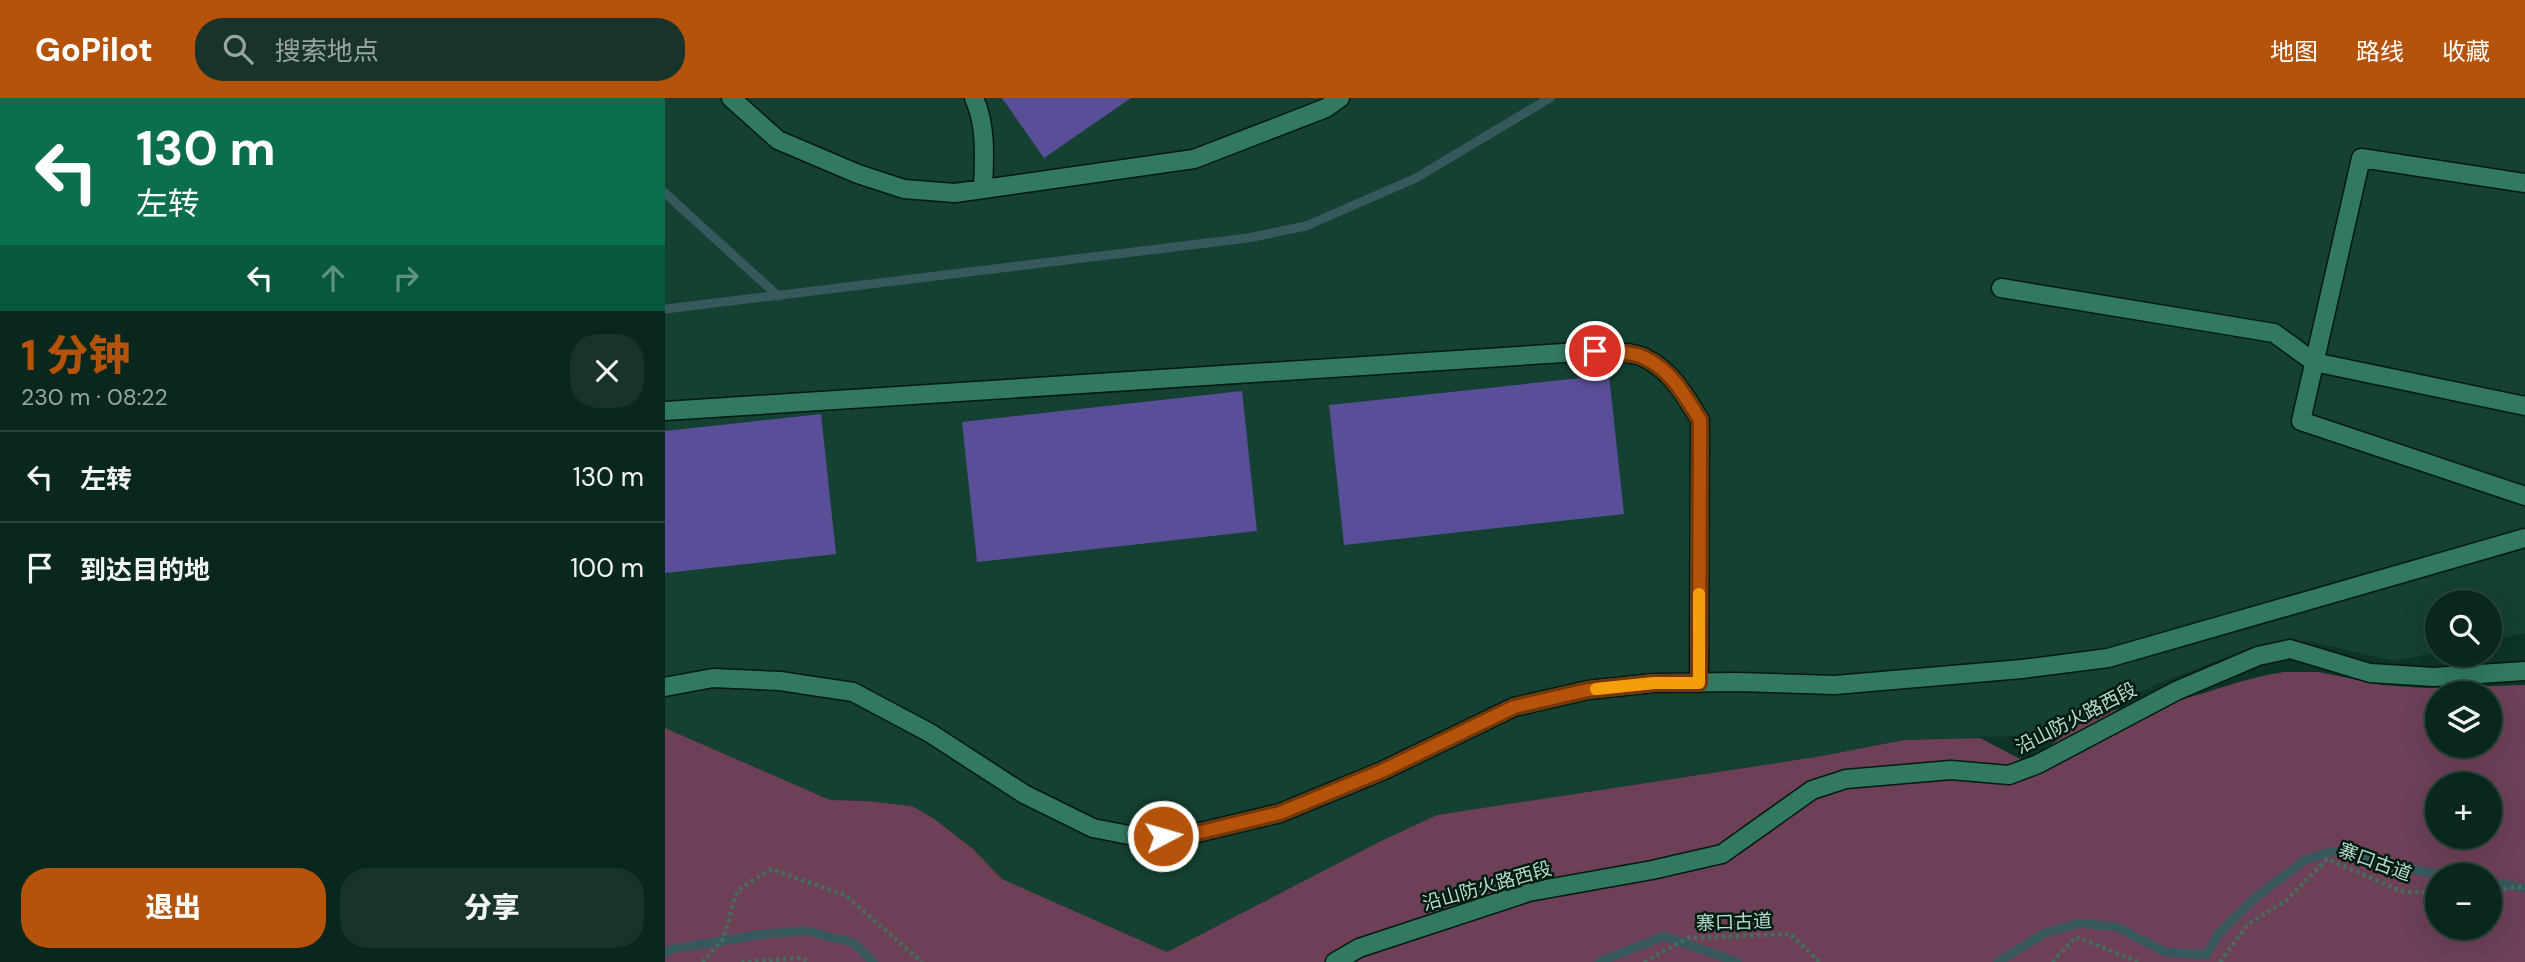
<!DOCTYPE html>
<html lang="zh">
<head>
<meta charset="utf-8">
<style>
	body { margin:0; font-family:"DM Sans","Noto Sans SC",sans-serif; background:#18332a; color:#f1f3f6; height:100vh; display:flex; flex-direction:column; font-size:26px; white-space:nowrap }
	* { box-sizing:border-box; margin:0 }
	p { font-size:23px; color:#99a5a4 }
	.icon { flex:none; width:38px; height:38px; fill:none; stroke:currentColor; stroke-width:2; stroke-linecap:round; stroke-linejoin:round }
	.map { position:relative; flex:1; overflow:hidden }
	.side { display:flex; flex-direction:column; background:#0a271d; width:665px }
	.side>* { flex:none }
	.guide { background:#0b6e4f; color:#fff; overflow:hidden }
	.buttons { position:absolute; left:1760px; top:492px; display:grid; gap:14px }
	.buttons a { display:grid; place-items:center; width:77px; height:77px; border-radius:50%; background:#0a271d; box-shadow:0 7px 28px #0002,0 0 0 2px #2a443b; font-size:35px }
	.pin { position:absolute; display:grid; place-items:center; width:60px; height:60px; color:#fff; margin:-30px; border:4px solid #fff; border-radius:50%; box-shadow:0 2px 7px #0007 }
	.me { position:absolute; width:77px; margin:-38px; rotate:84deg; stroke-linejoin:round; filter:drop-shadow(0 0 5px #0008) }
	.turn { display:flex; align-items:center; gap:24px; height:147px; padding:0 21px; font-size:32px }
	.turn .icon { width:91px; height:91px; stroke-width:2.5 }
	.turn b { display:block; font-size:49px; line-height:60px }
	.lanes { display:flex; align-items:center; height:66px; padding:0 21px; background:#0003; justify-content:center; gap:35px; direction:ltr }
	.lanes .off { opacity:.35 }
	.round { display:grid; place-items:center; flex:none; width:74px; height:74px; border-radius:28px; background:#18332a }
	.overview { display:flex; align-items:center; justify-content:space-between; height:119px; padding:0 21px }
	h1 { font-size:42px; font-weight:800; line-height:52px; color:#b45309 }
	.cta { display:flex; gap:14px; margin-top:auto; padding:14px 21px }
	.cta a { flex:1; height:80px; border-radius:28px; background:#b45309; color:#fff; font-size:28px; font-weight:800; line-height:80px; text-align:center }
	.cta a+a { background:#18332a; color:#f1f3f6 }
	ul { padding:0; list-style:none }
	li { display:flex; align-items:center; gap:21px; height:91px; padding:0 21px; border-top:2px solid #2a443b }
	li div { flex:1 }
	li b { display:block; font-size:26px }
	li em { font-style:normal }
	header { display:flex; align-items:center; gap:42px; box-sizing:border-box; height:98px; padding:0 35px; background:#b45309; color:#fff }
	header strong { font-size:33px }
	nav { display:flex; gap:38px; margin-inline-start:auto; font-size:24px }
	.search { width:490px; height:63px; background:#18332a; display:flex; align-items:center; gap:18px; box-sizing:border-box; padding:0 24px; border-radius:28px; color:#99a5a4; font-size:26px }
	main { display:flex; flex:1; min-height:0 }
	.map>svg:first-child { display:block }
</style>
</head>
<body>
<header>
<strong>GoPilot</strong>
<div class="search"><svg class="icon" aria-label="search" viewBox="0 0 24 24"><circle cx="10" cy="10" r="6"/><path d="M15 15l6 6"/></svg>搜索地点</div>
<nav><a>地图</a><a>路线</a><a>收藏</a></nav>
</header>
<main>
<section class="side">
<div class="guide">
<div class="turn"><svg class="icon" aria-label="left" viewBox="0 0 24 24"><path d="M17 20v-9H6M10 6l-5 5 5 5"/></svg><div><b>130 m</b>左转</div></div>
<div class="lanes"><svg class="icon" aria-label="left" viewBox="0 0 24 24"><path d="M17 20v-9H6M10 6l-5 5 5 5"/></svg><svg class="icon off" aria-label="ahead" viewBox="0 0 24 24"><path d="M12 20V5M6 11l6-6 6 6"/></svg><svg class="icon off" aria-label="right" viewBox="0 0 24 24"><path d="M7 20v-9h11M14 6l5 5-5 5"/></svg></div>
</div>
<div class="overview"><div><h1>1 分钟</h1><p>230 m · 08:22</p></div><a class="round"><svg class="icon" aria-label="close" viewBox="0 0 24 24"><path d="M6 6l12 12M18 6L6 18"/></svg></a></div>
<ul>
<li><svg class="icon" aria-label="left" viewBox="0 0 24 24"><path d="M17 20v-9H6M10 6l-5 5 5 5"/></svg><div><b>左转</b></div><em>130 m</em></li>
<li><svg class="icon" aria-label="arrive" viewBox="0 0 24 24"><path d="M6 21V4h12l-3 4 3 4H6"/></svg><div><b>到达目的地</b></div><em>100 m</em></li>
</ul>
<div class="cta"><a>退出</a><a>分享</a></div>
</section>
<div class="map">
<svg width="1860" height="864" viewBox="0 0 1860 864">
	<rect width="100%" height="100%" fill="#0d3427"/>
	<path fill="#144132" d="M0,0h1860v535l-35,8v-39h-52v50l-42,9 -88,-20 -52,5 -89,34 -125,55 -138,5 -82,16 -385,59 -56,26 -214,111 -165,-73 -30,-31 -39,-30 -21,-12 -45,-5 -37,-1 -165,-72z"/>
	<path fill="#6d4058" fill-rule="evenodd" d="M1619,574h35l63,13 43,3 100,-3v277h-1860v-234l165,72 37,1 45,5 21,12 39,30 30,31 165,73 214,-111 56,-26 385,-59 82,-16 76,-2 50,26c17,-16 48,-43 70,-50 24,-8 50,-7 75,-13 37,-9 72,-24 109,-29zM1773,595h52v53h-52zM1773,686h52v52h-52zM1773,777h52v53h-52z"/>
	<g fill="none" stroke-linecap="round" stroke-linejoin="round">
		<path stroke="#37595d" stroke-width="9" d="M0,95l113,103
			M0,211l583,-71 58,-12 110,-48 134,-80
			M1825,784l35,6
			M0,855l7,-4 93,-15 42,-3 47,12 19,19
			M934,864l65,-26 73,26
			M1333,864l47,-29 35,-10 37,4 48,25 41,3 13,-22 37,-36 49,-37 28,-9 70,17 42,7"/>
	</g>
	<path fill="#594f99" d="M337,0h129l-87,60z
		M944,277l15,139 -280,31 -15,-140z
		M577,293l15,140 -280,31 -15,-140z
		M156,316l15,140 -171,19v-142z"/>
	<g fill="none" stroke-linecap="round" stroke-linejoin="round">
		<g stroke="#041912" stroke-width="21">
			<path id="minor" d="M66,0l47,42 80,34 46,15 51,4 239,-34 132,-51 14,-10
				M309,0c13,29 10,60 9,91
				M1860,85l-164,-25 -60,263 224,75
				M1336,190l273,45 40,29 211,44
				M0,313l930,-60c15,2 37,0 50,7 27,13 40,38 55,62l-1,263
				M0,589l48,-9 67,3 73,11 77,41 94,61 69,34 51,10 57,-6 79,-19 102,-42 132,-64 74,-17 66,-7 83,-1 98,3 187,-16 86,-11 417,-120
				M670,864l24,-14 170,-56 123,-22 70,-16 90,-64 34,-11 105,-9 58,5 29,-11 138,-73 82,-35 32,-7 80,24 64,4 91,-6"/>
		</g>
		<path stroke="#466c5e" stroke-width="4.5" stroke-dasharray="3.5 3.5" stroke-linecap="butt" d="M1825,793l35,-5
			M37,864l21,-22 14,-49 34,-22 74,26 77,67
			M76,864l62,-4 5,4
			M979,864l44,-24 102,-4 30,28
			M1387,864l24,-25 63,25
			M1555,864l28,-38 39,-24 40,-41 74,32 37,2"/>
		<use href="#minor" stroke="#317a60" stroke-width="18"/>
	</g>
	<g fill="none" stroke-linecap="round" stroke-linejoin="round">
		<g stroke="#753606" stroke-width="18">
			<path id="route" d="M498,738l38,-4 79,-19 102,-42 132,-64 74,-17 66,-7h45l1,-263c-15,-24 -28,-49 -55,-62 -13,-7 -35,-5 -50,-7"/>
		</g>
		<use href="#route" stroke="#b45309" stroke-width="12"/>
		<path stroke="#f59e0b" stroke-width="12" d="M931,591l58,-6h45v-89"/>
	</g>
	<g text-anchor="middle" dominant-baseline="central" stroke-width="5" stroke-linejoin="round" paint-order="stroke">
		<g font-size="19" fill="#b8dbcc" stroke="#001b11">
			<text transform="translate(1411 620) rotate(-27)">沿山防火路西段</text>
			<text transform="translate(1710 764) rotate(20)">寨口古道</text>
			<text transform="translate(822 788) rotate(-16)">沿山防火路西段</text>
			<text transform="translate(1069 824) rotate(-2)">寨口古道</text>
		</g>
	</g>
</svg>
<div class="buttons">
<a><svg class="icon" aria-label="search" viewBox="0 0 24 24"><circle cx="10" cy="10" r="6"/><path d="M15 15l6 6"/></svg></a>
<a><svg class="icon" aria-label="layers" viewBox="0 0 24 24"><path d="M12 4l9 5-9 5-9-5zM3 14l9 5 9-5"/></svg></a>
<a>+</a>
<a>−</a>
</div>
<div class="pin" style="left:930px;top:253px;background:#d93025"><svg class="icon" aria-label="arrive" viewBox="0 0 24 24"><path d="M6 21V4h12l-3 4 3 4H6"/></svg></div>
<svg class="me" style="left:498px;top:738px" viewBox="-20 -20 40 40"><circle r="17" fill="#b45309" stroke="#fff" stroke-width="3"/><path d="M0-11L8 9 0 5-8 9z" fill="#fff"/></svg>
</div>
</main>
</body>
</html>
